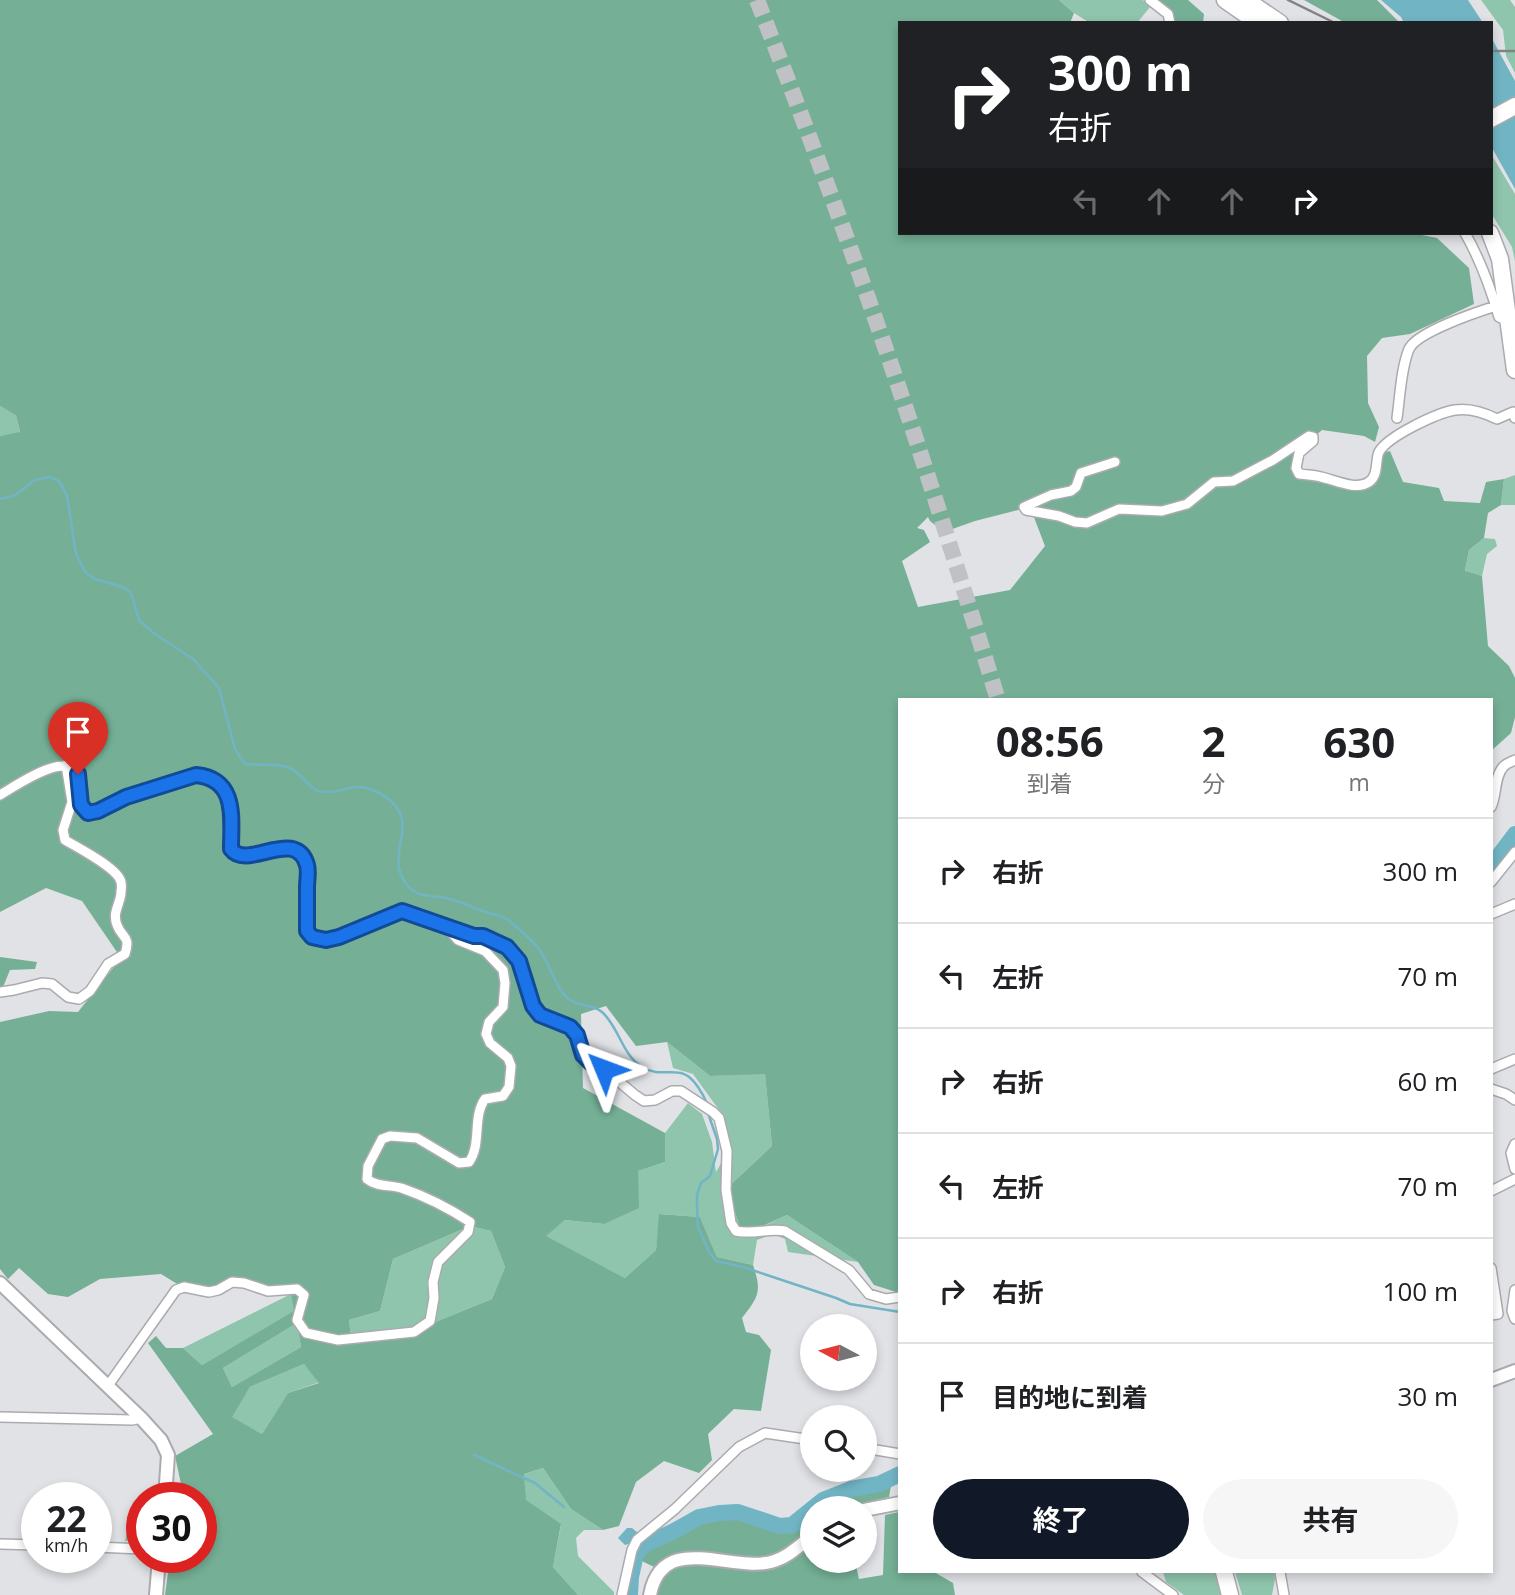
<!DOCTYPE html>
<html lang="ja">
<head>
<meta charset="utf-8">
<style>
	body { margin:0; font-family:"Open Sans","Noto Sans JP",sans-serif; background:#f6f6f6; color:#202124; height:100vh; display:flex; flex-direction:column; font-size:26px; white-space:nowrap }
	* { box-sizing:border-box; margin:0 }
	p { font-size:23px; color:#757577 }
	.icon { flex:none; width:38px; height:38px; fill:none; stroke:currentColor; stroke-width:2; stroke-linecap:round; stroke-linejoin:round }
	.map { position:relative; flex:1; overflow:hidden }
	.panel { position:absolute; left:898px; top:698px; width:595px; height:875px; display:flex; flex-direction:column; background:#fff; border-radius:0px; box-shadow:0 4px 10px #0003 }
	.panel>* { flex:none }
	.banner { position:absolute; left:898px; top:21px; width:595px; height:214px; border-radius:0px; box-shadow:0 4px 10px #0003; background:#202124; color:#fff; overflow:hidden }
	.needle { width:46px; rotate:277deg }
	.tools { position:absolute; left:800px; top:1314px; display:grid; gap:14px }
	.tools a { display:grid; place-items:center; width:77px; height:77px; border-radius:50%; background:#fff; box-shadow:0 4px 10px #0003; font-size:35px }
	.speed { position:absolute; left:21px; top:1482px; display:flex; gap:14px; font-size:35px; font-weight:700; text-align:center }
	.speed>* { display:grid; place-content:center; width:91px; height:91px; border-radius:50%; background:#fff; box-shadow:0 4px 10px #0003; line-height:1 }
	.speed small { font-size:18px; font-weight:400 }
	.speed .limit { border:10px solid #d22; background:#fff; color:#111 }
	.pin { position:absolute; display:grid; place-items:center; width:60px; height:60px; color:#fff; margin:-72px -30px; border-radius:50% 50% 50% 0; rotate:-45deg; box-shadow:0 0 7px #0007 }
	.pin .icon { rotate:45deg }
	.me { position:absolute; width:77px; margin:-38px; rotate:314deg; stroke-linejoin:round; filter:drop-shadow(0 0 5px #0008) }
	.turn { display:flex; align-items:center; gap:24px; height:147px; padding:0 35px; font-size:32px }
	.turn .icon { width:91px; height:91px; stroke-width:2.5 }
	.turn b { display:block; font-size:49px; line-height:60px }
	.lanes { display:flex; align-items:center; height:66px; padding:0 35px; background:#0003; justify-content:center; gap:35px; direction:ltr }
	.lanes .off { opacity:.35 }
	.eta { display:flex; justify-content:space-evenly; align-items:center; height:119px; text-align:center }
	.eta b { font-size:42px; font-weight:700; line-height:49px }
	.action { display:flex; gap:14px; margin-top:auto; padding:14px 35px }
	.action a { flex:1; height:80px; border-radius:42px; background:#111827; color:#fff; font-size:28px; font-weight:700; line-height:80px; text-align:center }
	.action a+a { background:#f6f6f6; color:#202124 }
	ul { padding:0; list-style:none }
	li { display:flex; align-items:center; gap:21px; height:105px; padding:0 35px; border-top:2px solid #e0e0e0 }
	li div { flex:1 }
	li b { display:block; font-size:26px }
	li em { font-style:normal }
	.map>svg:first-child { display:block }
</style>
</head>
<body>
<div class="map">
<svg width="1515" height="1595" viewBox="0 0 1515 1595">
	<rect width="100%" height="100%" fill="#e1e2e6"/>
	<path fill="#8fc5ad" d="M1059,0h84l7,7 -13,16h-47l-16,-10z
		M1481,0h29l5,7v66l-9,-17 -3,-26z
		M1491,154l24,40v67l-3,-14 -21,-34z
		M0,406l16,8 4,19 -20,3z
		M1515,475v30h-14l3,-26z
		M1484,538l11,1 2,7 -10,8 -5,22 -17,-4 4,-22z
		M667,1042l43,34 55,-3 7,73 -45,42 17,47 43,-20 71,47 -70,-10 -3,-13 -12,-5 -16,6 -4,25 -36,-8 -17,-40 -40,-3 -4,36 -31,28 -80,-42 20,-16 39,4 34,-53 27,-9v-29l23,-30 14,11 10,28 4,30 14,-24 -8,-34 -29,-40 -20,-6z
		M470,1226l21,5 14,36 -13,32 -79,32 -62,6 -2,-17 31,-9 13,-52z
		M291,1294l4,17 -93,54 -19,-17z
		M297,1323l4,24 -69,40 -9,-19z
		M304,1364l16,18 -32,11 -26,41 -31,-17 19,-30z
		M543,1468l28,41 32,21h-19l-8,8 2,18 36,36v3h-36l-25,-28 8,-42 -36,-25 -1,-26z
		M142,1507v34h-17l7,-33z
		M1163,1572h52l6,23h-37l-18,-13z
		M1235,1572h39l1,7 -3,16h-30z"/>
	<path fill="#75b096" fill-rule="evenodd" d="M0,0h1059l15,13 -4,10h-170v210h512l25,5 32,30 5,36 -64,30 -28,4 -15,18 1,47 11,24 -4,15 -11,-6 -42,-6 -30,27 3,21 64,12 17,-6 7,-31 7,-2 13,31 36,6 5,13 36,2 6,-21 18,-3 -3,26 -13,8 -4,25 -15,12 -4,21 17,5 6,70 21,20 6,12v39l-4,16 -20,18v-51h-591l-1,593 -25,-8 -16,-23 -71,-47 -44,20 -16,-47 45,-42 -7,-72 -55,2 -43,-34 -31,4 -30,-40 -25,8 2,74 82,45v29l-27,9 1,37 -35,16 -39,-4 -19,16 79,42 31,-28 3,-36 41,3 17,40 36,8c9,27 6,31 -11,53l4,14 13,3 12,15 -10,61 -27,-2 -26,25 4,26 -13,13 -35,-12 -28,21 -17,44 -16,4 -32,-21 -28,-41 -19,6 2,26 35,24 -8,43 25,28h-413l5,-37h31v-60h-17l-9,-42 38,-22 -65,-91 8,-7 10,12h17l19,17 92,-54 -3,-17 -52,-10 -18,11 -34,-5 -26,-16 -61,5 -32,18 -20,-3 -29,-26 -11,11 -8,-10v-247l49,-11 29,1 43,-54 -39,-57 -36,-13 -46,24v-476l20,-4 -4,-17 -16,-9zM1030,507l15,39 -35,44 -92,17 -16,-46 28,-19 -6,-12 -7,-2 11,-11 2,4 14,11 31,-11zM470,1226l21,5 14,36 -13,32 -79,32 -62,6 -2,-17 31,-9 13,-52zM297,1323l4,24 -69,40 -9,-19zM304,1364l15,19 -31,10 -26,41 -30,-17 18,-30z
		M1158,0h30l16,14 -1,9h-28l-3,-12z
		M1304,0h73l23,23h-50l-8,-2z
		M0,957l37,5 -2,7 -25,1 -7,17h-3z
		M891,1486l-2,11 -35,8 -1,3h-38c17,-15 54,-18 76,-22z
		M812,1511v50h43l4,18 24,-4 2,-60 14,-3 1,60h34l19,11 2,12h-299l9,-23 -32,-15 6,-15 62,-22 37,-5 41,13h14z"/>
	<path fill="#71b5c5" d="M1381,0h87l15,23h-79l-3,-6z
		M1491,37l24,44v108l-24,-43z
		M627,1528h5l6,5 -7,10 -6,2 -7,-7z"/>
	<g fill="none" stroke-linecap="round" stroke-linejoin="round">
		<path stroke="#71b5c5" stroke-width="2.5" d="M0,499l14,-3 21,-16 15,-3 9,4 8,15 9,58 9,18 10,7 28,8 8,6 8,27 13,12 41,27 26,29 16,61 10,15c14,2 30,-1 42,3 13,4 20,18 29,23 1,1 9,2 11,2 10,1 20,-5 31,-5 9,-1 22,6 29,11 36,26 -5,56 20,87 10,13 25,10 39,13 14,3 27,10 40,14 7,2 15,4 21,7 4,3 28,24 31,29 12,14 18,45 34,53 10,6 21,3 30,11 17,15 20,43 40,55 23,14 38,-7 56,20 4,7 8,11 9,19
			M708,1113l9,26 1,10 -8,27 -9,7 -4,12v11l1,21 11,25 7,9 27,6 93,31 14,6 50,8
			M474,1455l61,28 29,24"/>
		<path stroke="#71b5c5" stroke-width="16" d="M1491,866l24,-32
			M630,1595l1,-18 5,-23 8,-9 30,-14 25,-14 20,-4 19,-1 42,14 12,-1 31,-25 28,-11 28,-5 21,-10"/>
		<path stroke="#c0c1c4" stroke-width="16" stroke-dasharray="16 8" stroke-linecap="butt" d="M757,0c59,151 115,303 165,458 26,80 51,161 76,242"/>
		<g stroke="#ababaf" stroke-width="12">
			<path id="street" d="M1150,0l18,14 2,9
				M1465,233c16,28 25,53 34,84l10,4
				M1397,418c3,-21 4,-50 12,-69 8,-17 68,-37 87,-43
				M1115,462l-34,11 -5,14 -5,4 -20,4 -27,12 2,3 33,6 16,6 12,1 32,-14 43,2 25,-7 27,-22 19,-1 40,-21 36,-24 4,1v4l-14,12 -3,15 3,6c8,1 15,1 22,3 14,3 35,14 48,5 10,-7 6,-21 10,-30 9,-16 58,-39 76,-42 14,-2 30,3 42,9l16,-7 2,6
				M0,795c14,-8 69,-47 78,-19 5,14 -2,24 10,36l10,-1 28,-14 70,-22c42,3 35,44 35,74 16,22 65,-23 76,16 1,7 0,15 0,22 0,15 0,29 0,44l5,6 14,3 13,-3 63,-26 50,18
				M1491,807c6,-12 3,-31 13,-41 3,-3 7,-4 11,-6
				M1491,882l24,-30
				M1491,914l24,-10
				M0,992l14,-2 28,-7 10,1 16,13 11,2 11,-8 18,-27 17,-10c6,-19 -3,-15 -8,-29 -5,-13 3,-20 4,-32 0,-3 1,-7 0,-11 -3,-14 -43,-34 -56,-42l-2,-10 9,-28 -6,-37
				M1491,1069l24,-10
				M1491,1089l15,5 9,6
				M1515,1144l-4,9 4,16
				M1491,1191l24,-12
				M1491,1268l7,46 -7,1
				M1515,1290l-3,21 3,8
				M107,1387l69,-97 8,-3 25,5 9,-2 14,-8 12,1 24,8 29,-2 7,6 -7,25 9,13 32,7 76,-8 16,-11 4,-23 -1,-16 5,-20 30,-30 2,-10c-20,-13 -43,-25 -66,-33 -12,-5 -26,-1 -37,-10l1,-13 14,-27 8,-3 27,2 42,25 10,-1c13,-18 3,-45 16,-63l18,-3 6,-9 2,-21 -3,-8 -18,-15 -4,-9 3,-12 14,-15 2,-24 -2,-13 -18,-19 -27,-11 -6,-7v-4l22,7 9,-1 24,12 12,14 14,45 7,9 30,12 7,8 6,21 21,13 31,26 9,6 11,-1 17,-9h9l32,21 6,6 8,33 -1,39 5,33 5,8c17,4 31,-3 49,0l64,39 20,24 17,5 14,-2
				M0,1417l132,3 9,-2
				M864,1448l36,6
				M0,1544l37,1
				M96,1547l46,2
				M1142,1572l31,23
				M1280,1572l4,23
				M622,1595l10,-45 5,-10 38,-31 64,-62 26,-14 47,7"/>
		</g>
		<g stroke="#ababaf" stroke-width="16">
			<path id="secondary" d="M0,1283l141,135 20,22 7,15 -3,43
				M1491,1380l24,-9
				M864,1510l36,-7
				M156,1595l3,-37
				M650,1595c12,-64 79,-23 121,-33 16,-4 28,-16 41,-26"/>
		</g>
		<g stroke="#ababaf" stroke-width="19">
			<path id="highway" d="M1225,0l33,23
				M1246,0l34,23
				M1491,119l24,-13
				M1490,233l10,26 15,111
				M1224,1572l6,23"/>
		</g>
		<use href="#street" stroke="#fff" stroke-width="9"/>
		<use href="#secondary" stroke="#fff" stroke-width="12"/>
		<use href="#highway" stroke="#fff" stroke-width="16"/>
		<path stroke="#818284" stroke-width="2.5" d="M1288,0l47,23
			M1491,51h24"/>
	</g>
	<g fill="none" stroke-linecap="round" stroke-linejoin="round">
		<g stroke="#114b97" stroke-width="18">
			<path id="route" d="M78,774l3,31 7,8 10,-2 28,-14 70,-22c42,4 35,44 35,74 16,22 65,-23 76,16 2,7 0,15 0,22 0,15 0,29 0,44l5,6 14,3 13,-3 63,-26 72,25h9l24,11 12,14 14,45 7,9 30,12 7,8 6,20 7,7 14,7"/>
		</g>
		<use href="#route" stroke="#1a73e8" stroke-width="12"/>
	</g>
</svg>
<div class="tools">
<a><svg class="needle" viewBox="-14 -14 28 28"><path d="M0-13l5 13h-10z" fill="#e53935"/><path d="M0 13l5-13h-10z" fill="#757577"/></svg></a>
<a><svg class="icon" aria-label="search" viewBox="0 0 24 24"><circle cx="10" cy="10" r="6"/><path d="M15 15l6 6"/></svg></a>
<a><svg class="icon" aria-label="layers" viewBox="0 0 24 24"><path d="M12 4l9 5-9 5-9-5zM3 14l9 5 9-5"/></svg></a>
</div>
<div class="speed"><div>22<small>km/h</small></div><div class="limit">30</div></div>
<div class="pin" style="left:78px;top:774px;background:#d93025"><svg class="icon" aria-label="arrive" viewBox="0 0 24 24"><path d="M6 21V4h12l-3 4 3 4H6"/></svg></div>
<svg class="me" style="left:604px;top:1069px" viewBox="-20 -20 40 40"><path d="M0-17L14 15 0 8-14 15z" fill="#1a73e8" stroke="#fff" stroke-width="4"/></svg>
<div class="banner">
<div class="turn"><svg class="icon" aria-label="right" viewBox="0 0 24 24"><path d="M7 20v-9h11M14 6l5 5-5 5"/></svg><div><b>300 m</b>右折</div></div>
<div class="lanes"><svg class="icon off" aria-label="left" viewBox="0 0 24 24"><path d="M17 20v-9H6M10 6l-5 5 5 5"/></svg><svg class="icon off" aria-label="ahead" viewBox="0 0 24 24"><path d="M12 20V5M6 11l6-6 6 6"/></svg><svg class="icon off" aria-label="ahead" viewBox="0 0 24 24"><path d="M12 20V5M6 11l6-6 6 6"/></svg><svg class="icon" aria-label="right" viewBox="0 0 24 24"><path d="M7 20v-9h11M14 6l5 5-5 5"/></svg></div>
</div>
<section class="panel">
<div class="eta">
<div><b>08:56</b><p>到着</p></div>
<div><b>2</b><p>分</p></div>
<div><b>630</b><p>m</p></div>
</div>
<ul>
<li><svg class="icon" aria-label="right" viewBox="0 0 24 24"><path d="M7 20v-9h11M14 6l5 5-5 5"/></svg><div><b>右折</b></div><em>300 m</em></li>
<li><svg class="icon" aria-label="left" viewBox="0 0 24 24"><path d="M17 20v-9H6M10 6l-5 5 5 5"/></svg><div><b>左折</b></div><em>70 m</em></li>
<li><svg class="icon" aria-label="right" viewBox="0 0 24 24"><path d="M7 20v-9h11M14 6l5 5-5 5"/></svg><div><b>右折</b></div><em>60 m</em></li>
<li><svg class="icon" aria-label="left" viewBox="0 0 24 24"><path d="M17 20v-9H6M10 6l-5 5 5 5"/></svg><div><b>左折</b></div><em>70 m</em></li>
<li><svg class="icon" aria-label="right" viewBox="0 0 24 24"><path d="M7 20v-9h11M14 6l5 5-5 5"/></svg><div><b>右折</b></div><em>100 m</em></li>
<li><svg class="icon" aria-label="arrive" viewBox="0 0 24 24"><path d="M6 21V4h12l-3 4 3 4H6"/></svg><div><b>目的地に到着</b></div><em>30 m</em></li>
</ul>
<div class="action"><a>終了</a><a>共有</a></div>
</section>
</div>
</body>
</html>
